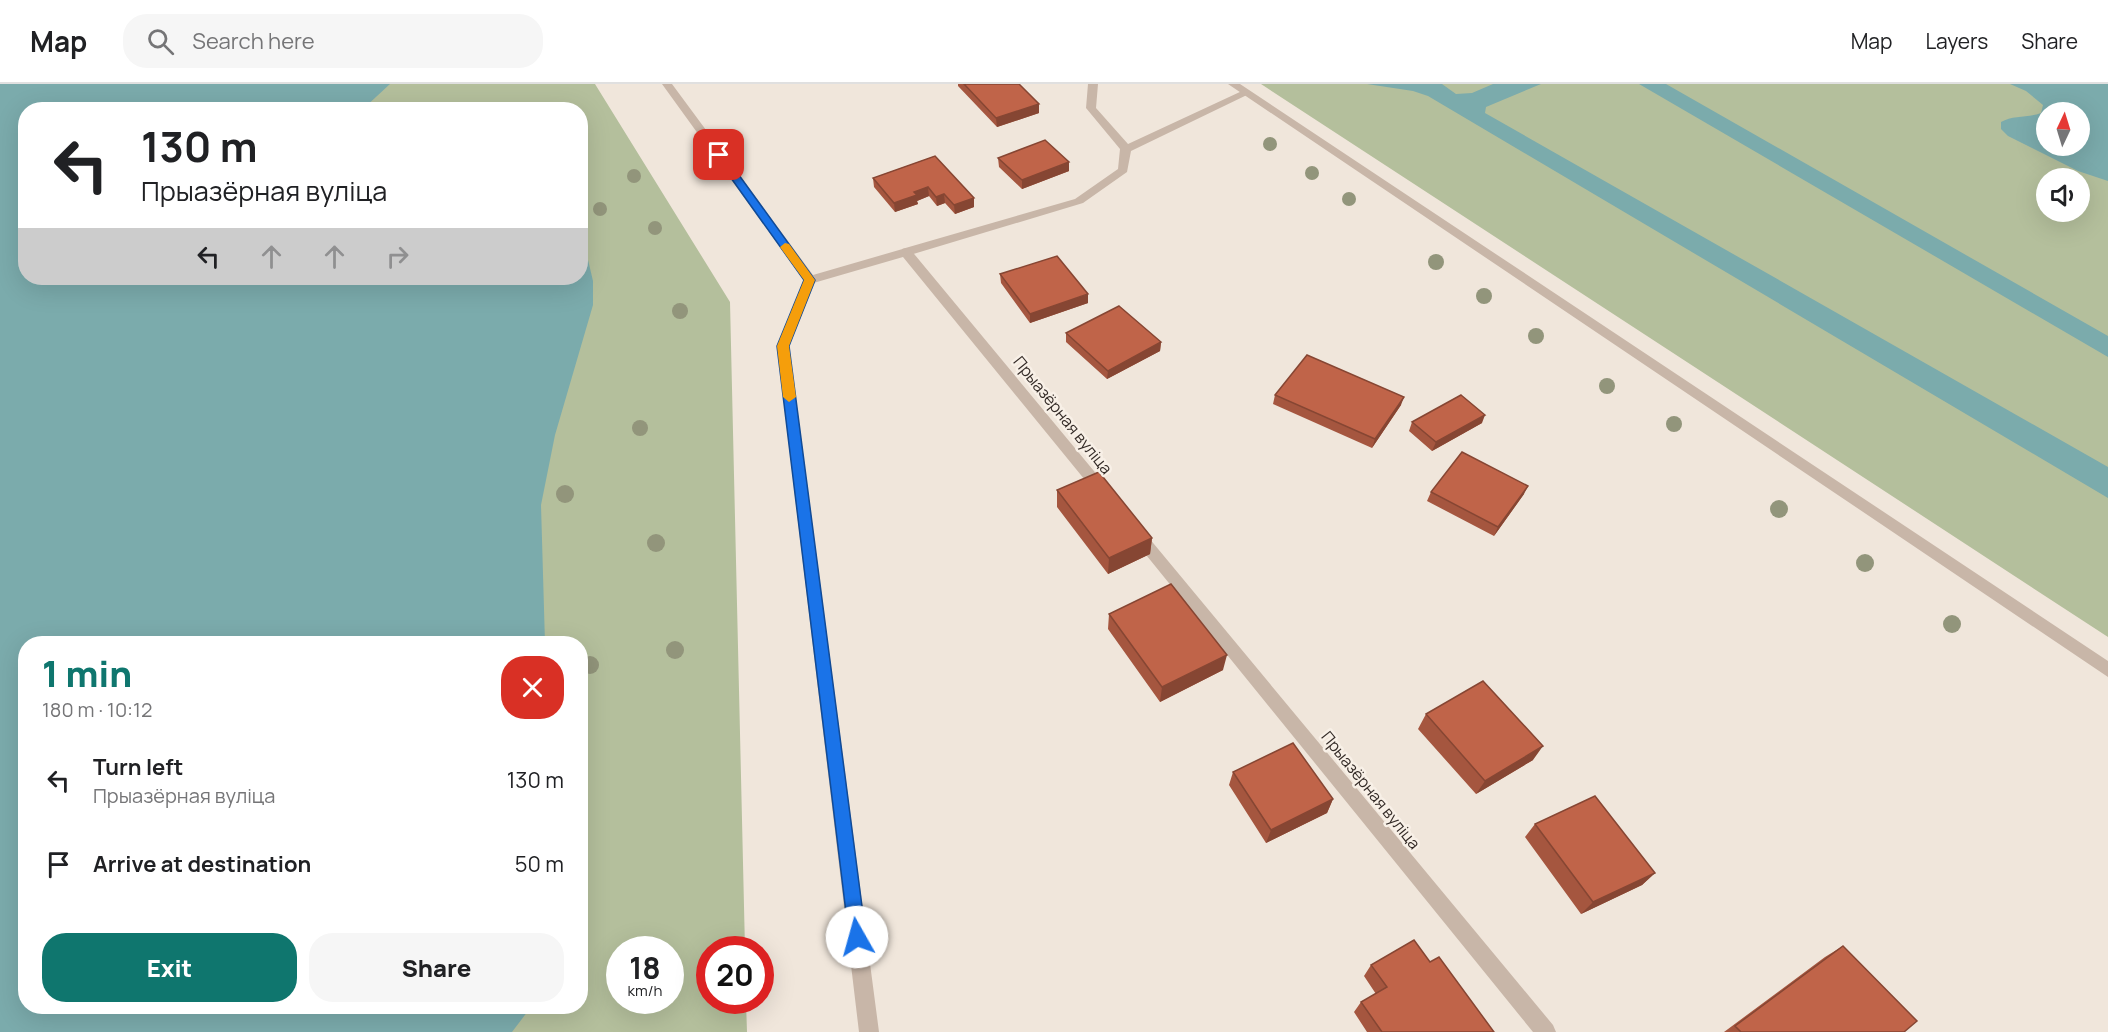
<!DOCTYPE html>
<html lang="en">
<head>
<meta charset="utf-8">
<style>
	body { margin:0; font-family:Manrope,sans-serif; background:#f6f6f6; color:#202124; height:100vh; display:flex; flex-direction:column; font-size:22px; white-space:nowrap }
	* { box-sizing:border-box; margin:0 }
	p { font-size:20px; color:#757577 }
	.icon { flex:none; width:33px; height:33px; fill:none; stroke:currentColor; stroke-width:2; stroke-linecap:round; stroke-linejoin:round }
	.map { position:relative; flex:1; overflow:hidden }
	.drawer { position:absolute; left:18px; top:552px; width:570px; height:378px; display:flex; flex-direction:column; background:#fff; border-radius:24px; box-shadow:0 6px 24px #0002 }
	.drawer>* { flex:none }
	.top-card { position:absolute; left:18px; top:18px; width:570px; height:183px; border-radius:24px; box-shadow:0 6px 24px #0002; background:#fff; color:#202124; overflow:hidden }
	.needle { width:39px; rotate:4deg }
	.tools { position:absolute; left:2036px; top:18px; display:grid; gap:12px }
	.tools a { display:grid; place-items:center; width:54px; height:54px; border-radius:50%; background:#fff; box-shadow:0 6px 24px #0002; font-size:30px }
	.speed { position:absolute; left:606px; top:852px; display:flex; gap:12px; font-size:30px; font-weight:700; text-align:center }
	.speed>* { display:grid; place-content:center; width:78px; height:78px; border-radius:50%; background:#fff; box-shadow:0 6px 24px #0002; line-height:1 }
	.speed small { font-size:15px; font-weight:400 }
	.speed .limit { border:9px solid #d22; background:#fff; color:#111 }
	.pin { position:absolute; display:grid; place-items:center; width:51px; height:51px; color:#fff; margin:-26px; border-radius:12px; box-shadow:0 3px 9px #0006 }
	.me { position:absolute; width:66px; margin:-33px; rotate:353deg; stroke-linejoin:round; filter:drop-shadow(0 0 4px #0008) }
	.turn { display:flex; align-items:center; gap:21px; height:126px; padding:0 24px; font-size:27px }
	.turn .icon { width:78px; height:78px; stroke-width:2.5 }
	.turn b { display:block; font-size:42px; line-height:51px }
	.lanes { display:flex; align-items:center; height:57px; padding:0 24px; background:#0003; justify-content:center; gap:30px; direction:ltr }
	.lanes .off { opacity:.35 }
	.round { display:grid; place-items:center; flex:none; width:63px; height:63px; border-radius:24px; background:#f6f6f6 }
	.head { display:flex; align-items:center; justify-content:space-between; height:102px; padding:0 24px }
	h1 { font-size:36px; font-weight:800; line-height:45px; color:#0f766e }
	.cta { display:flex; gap:12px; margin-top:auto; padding:12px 24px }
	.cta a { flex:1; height:69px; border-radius:24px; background:#0f766e; color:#fff; font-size:24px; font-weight:800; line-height:69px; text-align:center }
	.cta a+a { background:#f6f6f6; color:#202124 }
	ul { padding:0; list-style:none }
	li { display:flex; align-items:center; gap:18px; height:84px; padding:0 24px }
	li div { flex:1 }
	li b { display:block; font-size:22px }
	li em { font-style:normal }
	header { display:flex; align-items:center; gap:36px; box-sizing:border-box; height:84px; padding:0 30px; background:#fff; border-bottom:2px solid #e0e0e0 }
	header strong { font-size:28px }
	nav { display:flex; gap:33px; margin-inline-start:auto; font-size:21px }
	.search { width:420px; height:54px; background:#f6f6f6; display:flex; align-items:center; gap:15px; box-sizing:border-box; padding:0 21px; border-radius:24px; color:#757577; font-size:22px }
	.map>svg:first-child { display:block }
</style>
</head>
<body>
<header>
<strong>Map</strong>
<div class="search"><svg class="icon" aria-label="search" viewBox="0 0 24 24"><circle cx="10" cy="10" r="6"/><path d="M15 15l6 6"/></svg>Search here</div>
<nav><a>Map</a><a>Layers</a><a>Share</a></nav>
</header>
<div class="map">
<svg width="2108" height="948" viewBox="0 0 2108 948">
	<rect width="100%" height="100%" fill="#f0e6db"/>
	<path fill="#b4bf9c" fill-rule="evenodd" d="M0,0h595l135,218 15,647 -35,1v50l36,1 1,31h-747zM26,26h554v168h-554zM26,560h554v362h-554zM620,866h50v50h-50z
		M1261,0h847v553zM2046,28h33v34h-33zM2046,94h33v34h-33z"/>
	<path fill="#7babac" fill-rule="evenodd" d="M0,0h390l-27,25 -337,1v168h554l1,-48 12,51v24l-38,130 -14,70 4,138 -519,1v362l505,1 -19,25h-512z
		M1367,0h75l14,10 16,-1 21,-9h48l-55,23 -1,6 623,354v31l-680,-402 -15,-5z
		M1639,0h27l442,252v21z
		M2010,0h98v97l-30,-10 -70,-35 -7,-7v-7c12,-7 27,-4 40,-9l2,-8 -17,-14zM2079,28v34h-33v-34z"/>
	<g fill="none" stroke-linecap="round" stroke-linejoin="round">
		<path fill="#c8b6a8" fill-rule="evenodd" d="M1088,0h10l-2,24 32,36 114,-53 9,2 -120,58 -4,21 -44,31 -173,52h-8v-6l173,-50 43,-30 2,-20 -34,-41z
			M810,192l6,4 -27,66 90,686h-20l-82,-686 27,-66z"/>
		<path fill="#c8b6a8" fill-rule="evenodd" d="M662,0h10l141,191 93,-27 4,1 198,239 2,4 -2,4h-10l-195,-239 -93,27 -4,-1z
			M1228,0h12l868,577v16z
			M1139,446l5,2 409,493 3,7h-23l-399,-492 -2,-4 2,-4z"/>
	</g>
	<g fill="#92957b">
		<circle cx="1270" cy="60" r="7"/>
		<circle cx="1312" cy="89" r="7"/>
		<circle cx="634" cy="92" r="7"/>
		<circle cx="1349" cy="115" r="7"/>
		<circle cx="600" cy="125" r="7"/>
		<circle cx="655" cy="144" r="7"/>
		<circle cx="1436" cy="178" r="8"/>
		<circle cx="1484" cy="212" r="8"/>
		<circle cx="680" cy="227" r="8"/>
		<circle cx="1536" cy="252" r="8"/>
		<circle cx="1607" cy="302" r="8"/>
		<circle cx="1674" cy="340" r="8"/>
		<circle cx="640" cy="344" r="8"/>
		<circle cx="565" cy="410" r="9"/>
		<circle cx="1779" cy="425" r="9"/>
		<circle cx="656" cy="459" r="9"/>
		<circle cx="1865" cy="479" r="9"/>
		<circle cx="1952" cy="540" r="9"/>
		<circle cx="675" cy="566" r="9"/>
		<circle cx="590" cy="581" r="9"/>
	</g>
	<path fill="#a5563f" d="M958,0h61l20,20v9l-42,14 -39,-41z
		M935,72l39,51 -19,7 -10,-11 -8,3 -8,-10 -12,5 1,3 -23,8 -21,-25 -1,-9z
		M998,74l71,13 -47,18 -23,-22z
		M1000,190l88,29 -58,20 -29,-40z
		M1066,249l95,9 -1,9 -53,28 -41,-37z
		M1275,311l126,10 -29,43 -99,-44z
		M1412,338l70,1 -50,28 -23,-20z
		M1057,406l95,48 -2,16 -42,20 -51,-67z
		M1431,408l93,2 -30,42 -67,-35z
		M1109,530l114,56 -63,32 -52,-73z
		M1426,630l107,46 -57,34 -58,-65z
		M1233,688l100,27 -6,14 -61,30 -37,-58z
		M1535,740l120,49 -13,12 -61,29 -56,-77z
		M1843,862l61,86h-180l101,-75z
		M1430,878l64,70h-127l-13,-20 7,-10 15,-8 -12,-18 7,-11z"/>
	<path fill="#864633" d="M1039,20v9l-42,14 -1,-9z
		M1069,78v9l-47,18v-9z
		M928,103l1,9 -12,5 1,3 -23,8 -1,-9 20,-11z
		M944,110l1,9 -8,3 -1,-9z
		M974,114v9l-19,7 -1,-9z
		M1088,210v9l-58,20v-9z
		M1161,258l-1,9 -53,28 1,-8z
		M1404,313l-3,8 -29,43 3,-9z
		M1485,331l-3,8 -50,28 4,-9z
		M1528,402l-4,8 -30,42 4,-9z
		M1152,454l-2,16 -42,20 1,-16z
		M1227,571l-4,15 -63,32 2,-15z
		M1543,662l-10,14 -57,34 9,-13z
		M1333,715l-6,14 -61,30 5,-13z
		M1655,789l-13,12 -61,29 12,-12z"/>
	<path fill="#c06449" stroke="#864633" stroke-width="1.5" d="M964,0h55l20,20 -43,14z
		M1045,56l24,22 -47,18 -24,-22z
		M935,72l39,42 -20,7 -10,-11 -8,3 -8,-10 -14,5 3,3 -23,8 -21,-25z
		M1057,172l31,38 -58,20 -30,-40z
		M1119,222l42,36 -53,29 -42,-38z
		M1307,271l97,42 -29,42 -100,-44z
		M1461,311l24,20 -49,27 -24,-20z
		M1462,368l66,34 -30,41 -67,-35z
		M1099,388l53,66 -43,20 -52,-68z
		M1171,500l56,71 -65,32 -53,-73z
		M1483,597l60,65 -58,35 -59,-67z
		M1293,659l40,56 -62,31 -38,-58z
		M1595,712l60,77 -62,29 -58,-78z
		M1414,856l16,22 9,-5 55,75h-112l-21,-30 26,-15 -16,-22z
		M1843,862l74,75 -13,11h-163l-6,-6z"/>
	<path fill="#1a73e8" stroke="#114b97" stroke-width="1.5" d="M716,69h7l92,127 -26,66 77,591 -3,6 -6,3 -6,-3 -2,-6 -72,-591 27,-66 -88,-123z"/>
	<path fill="#f59e0b" d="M785,159l4,1 26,36 -26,66 7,51 -7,5 -6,-5 -6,-51 27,-66 -24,-33z"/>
	<g text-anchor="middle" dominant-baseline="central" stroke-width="5" stroke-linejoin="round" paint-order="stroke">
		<g font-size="16" fill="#352c28" stroke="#f8f0e7">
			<text transform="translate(1063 331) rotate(51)">Прыазёрная вуліца</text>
			<text transform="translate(1371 706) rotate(51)">Прыазёрная вуліца</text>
		</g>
	</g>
</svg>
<div class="tools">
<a><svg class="needle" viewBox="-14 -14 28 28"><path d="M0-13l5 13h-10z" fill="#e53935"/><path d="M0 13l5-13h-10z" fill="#757577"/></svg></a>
<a><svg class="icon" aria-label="sound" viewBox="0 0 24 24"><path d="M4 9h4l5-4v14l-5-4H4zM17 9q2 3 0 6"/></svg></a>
</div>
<div class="speed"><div>18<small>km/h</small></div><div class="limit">20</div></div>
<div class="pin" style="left:719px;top:71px;background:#d93025"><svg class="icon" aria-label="arrive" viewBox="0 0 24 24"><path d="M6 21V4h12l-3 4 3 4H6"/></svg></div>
<svg class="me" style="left:857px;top:853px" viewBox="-20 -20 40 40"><circle r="19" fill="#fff"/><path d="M0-13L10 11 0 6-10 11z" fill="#1a73e8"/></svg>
<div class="top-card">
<div class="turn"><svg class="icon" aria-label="left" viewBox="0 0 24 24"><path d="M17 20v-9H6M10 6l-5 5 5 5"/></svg><div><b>130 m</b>Прыазёрная вуліца</div></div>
<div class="lanes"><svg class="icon" aria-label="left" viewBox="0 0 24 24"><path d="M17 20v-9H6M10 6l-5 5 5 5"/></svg><svg class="icon off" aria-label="ahead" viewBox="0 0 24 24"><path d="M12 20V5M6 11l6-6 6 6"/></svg><svg class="icon off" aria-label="ahead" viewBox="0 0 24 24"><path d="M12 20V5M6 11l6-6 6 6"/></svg><svg class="icon off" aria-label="right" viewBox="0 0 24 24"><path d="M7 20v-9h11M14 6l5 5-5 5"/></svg></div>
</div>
<section class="drawer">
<div class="head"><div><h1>1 min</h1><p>180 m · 10:12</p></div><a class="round" style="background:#d93025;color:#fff"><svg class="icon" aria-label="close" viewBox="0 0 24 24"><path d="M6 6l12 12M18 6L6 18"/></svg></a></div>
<ul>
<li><svg class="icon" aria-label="left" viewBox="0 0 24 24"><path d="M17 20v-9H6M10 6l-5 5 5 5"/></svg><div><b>Turn left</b><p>Прыазёрная вуліца</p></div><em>130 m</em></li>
<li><svg class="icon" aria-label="arrive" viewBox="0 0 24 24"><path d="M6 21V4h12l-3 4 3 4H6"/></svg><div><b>Arrive at destination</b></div><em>50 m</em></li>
</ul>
<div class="cta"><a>Exit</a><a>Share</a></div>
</section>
</div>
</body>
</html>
